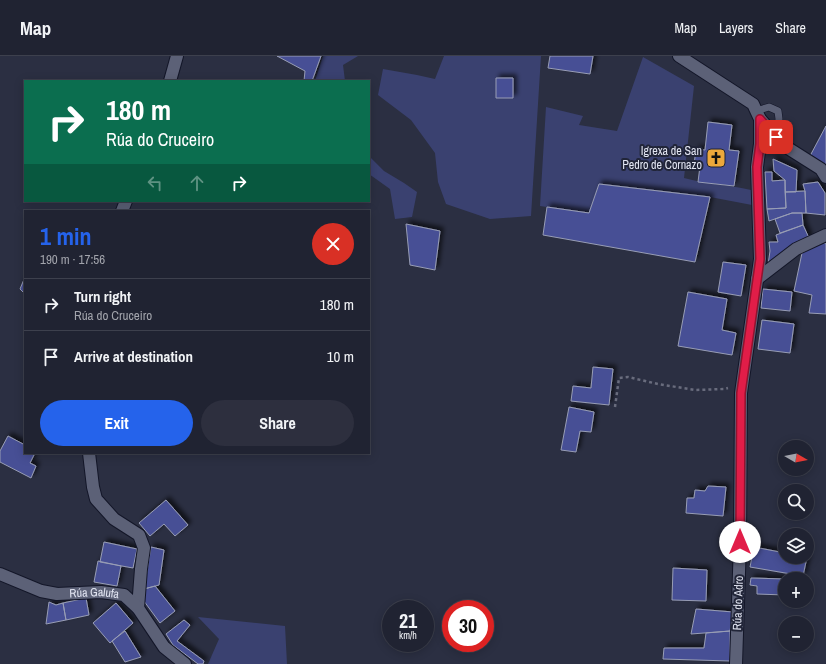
<!DOCTYPE html>
<html lang="en">
<head>
<meta charset="utf-8">
<style>
	body { margin:0; font-family:"Archivo Narrow",sans-serif; background:#2d2f3e; color:#f1f3f6; height:100vh; display:flex; flex-direction:column; font-size:15px; white-space:nowrap }
	* { box-sizing:border-box; margin:0 }
	p { font-size:13px; color:#a2a4ac }
	.icon { flex:none; width:22px; height:22px; fill:none; stroke:currentColor; stroke-width:2; stroke-linecap:round; stroke-linejoin:round }
	.map { position:relative; flex:1; overflow:hidden }
	.panel { position:absolute; left:24px; top:154px; width:346px; height:244px; display:flex; flex-direction:column; background:#202332; border-radius:0px; box-shadow:0 2px 10px #0003,0 0 0 1px #3d404d }
	.panel>* { flex:none }
	.hud { position:absolute; left:24px; top:24px; width:346px; height:122px; border-radius:0px; box-shadow:0 2px 10px #0003,0 0 0 1px #3d404d; background:#0b6e4f; color:#fff; overflow:hidden }
	.needle { width:26px; rotate:99deg }
	.buttons { position:absolute; left:778px; top:384px; display:grid; gap:8px }
	.buttons a { display:grid; place-items:center; width:36px; height:36px; border-radius:50%; background:#202332; box-shadow:0 2px 10px #0003,0 0 0 1px #3d404d; font-size:20px }
	.speed { position:absolute; left:382px; top:544px; display:flex; gap:8px; font-size:20px; font-weight:700; text-align:center }
	.speed>* { display:grid; place-content:center; width:52px; height:52px; border-radius:50%; background:#202332; box-shadow:0 2px 10px #0003,0 0 0 1px #3d404d; line-height:1 }
	.speed small { font-size:10px; font-weight:400 }
	.speed .limit { border:6px solid #d22; background:#fff; color:#111 }
	.pin { position:absolute; display:grid; place-items:center; width:34px; height:34px; color:#fff; margin:-17px; border-radius:8px; box-shadow:0 2px 6px #0006 }
	.me { position:absolute; width:44px; margin:-22px; rotate:0deg; stroke-linejoin:round; filter:drop-shadow(0 0 3px #0008) }
	.turn { display:flex; align-items:center; gap:14px; height:84px; padding:0 16px; font-size:18px }
	.turn .icon { width:52px; height:52px; stroke-width:2.5 }
	.turn b { display:block; font-size:28px; line-height:34px }
	.lanes { display:flex; align-items:center; height:38px; padding:0 16px; background:#0003; justify-content:center; gap:20px; direction:ltr }
	.lanes .off { opacity:.35 }
	.round { display:grid; place-items:center; flex:none; width:42px; height:42px; border-radius:21px; background:#2d2f3e }
	.overview { display:flex; align-items:center; justify-content:space-between; height:68px; padding:0 16px }
	h1 { font-size:24px; font-weight:700; line-height:30px; color:#2563eb }
	.cta { display:flex; gap:8px; margin-top:auto; padding:8px 16px }
	.cta a { flex:1; height:46px; border-radius:24px; background:#2563eb; color:#fff; font-size:16px; font-weight:700; line-height:46px; text-align:center }
	.cta a+a { background:#2d2f3e; color:#f1f3f6 }
	ul { padding:0; list-style:none }
	li { display:flex; align-items:center; gap:12px; height:52px; padding:0 16px; border-top:1px solid #3d404d }
	li div { flex:1 }
	li b { display:block; font-size:15px }
	li em { font-style:normal }
	header { display:flex; align-items:center; gap:24px; box-sizing:border-box; height:56px; padding:0 20px; background:#202332; border-bottom:1px solid #3d404d }
	header strong { font-size:19px }
	nav { display:flex; gap:22px; margin-inline-start:auto; font-size:14px }
	.map>svg:first-child { display:block }
</style>
</head>
<body>
<header>
<strong>Map</strong>
<nav><a>Map</a><a>Layers</a><a>Share</a></nav>
</header>
<div class="map">
<svg width="826" height="608" viewBox="0 0 826 608">
	<defs>
		<filter id="shadow"><feDropShadow dx="3.5" dy="-3.5" stdDeviation="2" flood-color="#0009"/></filter>
	</defs>
	<rect width="100%" height="100%" fill="#2b2f42"/>
	<path fill="#3a4170" d="M323,0h35l-15,9 2,16h-30z
		M444,0h97l-10,160 -41,3 -44,-15 -8,-22 -3,-29 -24,-33 -33,-25 5,-26 34,6 18,4z
		M643,1l51,29 -10,92c22,6 45,7 67,12l1,15 -42,-8 -111,-13 -10,29 -49,-7 6,-99 37,9 -4,9 38,6z
		M369,100l15,15 20,12 13,9 -5,25 -17,2 -5,-30 -21,-15z
		M198,561l87,9 2,38h-79l11,-25z"/>
	<path fill="#464f95" stroke="#989db5" filter="url(#shadow)" d="M277,0h44l-9,25h-8l1,-10z
		M550,0h43l-3,18 -42,-6z
		M496,22h17v20h-17z
		M708,66l24,3 -3,25 10,1 -5,35 -36,-4 2,-16 -6,-1 2,-16 9,1z
		M826,70v39l-16,-9z
		M773,103l24,11 -1,22h-11v-12l-11,-9z
		M765,116h7v9l13,-1 1,28 -19,1z
		M818,126l7,11v22l-19,-2 -1,-22 -2,-7z
		M599,128l111,13 -15,65 -152,-27 4,-28 42,6z
		M805,135l1,22h-14l-23,8 -2,-12 19,-1 -1,-16z
		M792,157h10l1,12 -23,8 -5,-14z
		M406,168l34,7 -5,39 -25,-5z
		M803,169l6,13 -41,27 2,-14 -1,-9h9l-2,-7z
		M823,186l3,2v70l-17,-1 3,-18 -18,-4 8,-38z
		M723,206l23,3 -5,31 -23,-4z
		M25,221v17l-5,-5z
		M763,233l29,3 -2,19 -29,-3z
		M688,236l39,7 -5,31 14,3 -4,22 -54,-9z
		M762,264l32,4 -4,29 -32,-4z
		M593,311l20,2 -4,36 -38,-4 2,-15 18,2z
		M569,351l25,5 -3,20 -11,-1 -4,21 -15,-2z
		M8,380l17,9v8h10l-5,10 6,3 -5,12 -31,-16v-11z
		M708,430l18,1 -3,29 -37,-3 1,-15h7l1,-8 10,1z
		M166,444l22,25 -13,11 -11,-12 -14,12 -11,-13z
		M104,486l33,7 -4,19 -33,-6z
		M151,491l13,3 -5,35 -15,4z
		M754,491l31,6v4h22l-4,19 -53,-9z
		M98,505l23,5 -4,20 -23,-4z
		M673,512l34,2 -1,31 -34,-1z
		M751,522l34,1v16l-28,-1v-8l-7,-1z
		M155,530l20,25 -15,12 -19,-26 3,-8z
		M86,542l3,17 -23,5 -3,-17z
		M49,546l7,3 7,-2 3,17 -20,4z
		M116,547l17,20 -23,20 -17,-20z
		M696,553l37,3 -3,19 -39,3z
		M184,564l6,5 -13,16 27,20 -1,3h-5l-25,-19 -7,-11z
		M125,575l16,26 -16,5 -13,-21z
		M730,575v30l-67,-2 1,-11h40l2,-15z"/>
	<g fill="none" stroke-linecap="round" stroke-linejoin="round">
		<g stroke="#131628" stroke-width="8">
			<path id="lane" d="M756,55l13,-4 9,4 1,8 -1,8 -8,3"/>
		</g>
		<g stroke="#131628" stroke-width="14">
			<g id="street">
				<path d="M679,0l74,48 7,15v25l-3,23 3,92 -19,134 -1,149 -4,122"/>
				<path d="M170,25l7,-25"/>
				<path d="M760,63l23,26 38,24 5,8"/>
				<path d="M122,155l4,-10"/>
				<path d="M757,223l39,-30 30,-14"/>
				<path d="M89,397l4,34 3,12 18,20 25,16 5,13 -3,21 -3,39"/>
				<path id="s1" d="M0,518l41,17 16,3 44,-2 23,3 14,13 26,39 21,17"/>
			</g>
		</g>
		<path stroke="#696c7d" stroke-width="2.5" stroke-dasharray="3 3" stroke-linecap="butt" d="M615,351l4,-29 9,-1 30,7 37,6 29,-1 4,-1"/>
		<use href="#lane" stroke="#5c6177" stroke-width="7"/>
		<use href="#street" stroke="#5c6177" stroke-width="12"/>
	</g>
	<g fill="none" stroke-linecap="round" stroke-linejoin="round">
		<g stroke="#92132f" stroke-width="10">
			<path id="route" d="M740,486l1,-149 19,-134 -3,-92 3,-23v-25l16,18"/>
		</g>
		<use href="#route" stroke="#e11d48" stroke-width="7"/>
	</g>
	<defs>
		<g id="church-square" transform="scale(1)"><rect x="-9" y="-9" width="18" height="18" rx="4" fill="#eda83b" stroke="#212538"/><path d="M-1.2-6h2.4v3.5h3.3v2.4h-3.3V6h-2.4V-.1h-3.3v-2.4h3.3Z" fill="#111"/></g>
	</defs>
	<g fill-rule="evenodd">
		<use href="#church-square" x="716" y="102"/>
	</g>
	<g text-anchor="middle" dominant-baseline="central" stroke-width="4" stroke-linejoin="round" paint-order="stroke">
		<g font-size="12" fill="#e2e5f2" stroke="#212538" text-anchor="end">
			<text x="702" y="95">Igrexa de San<tspan x="702" dy="14">Pedro de Cornazo</tspan></text>
		</g>
		<g font-size="12" fill="#e2e5f2" stroke="#212538">
			<text stroke="none"><textPath href="#s1" startOffset="98">Rúa Galufa</textPath></text>
			<text transform="translate(738 547) rotate(-88)">Rúa do Adro</text>
		</g>
	</g>
</svg>
<div class="buttons">
<a><svg class="needle" viewBox="-14 -14 28 28"><path d="M0-13l5 13h-10z" fill="#e53935"/><path d="M0 13l5-13h-10z" fill="#a2a4ac"/></svg></a>
<a><svg class="icon" aria-label="search" viewBox="0 0 24 24"><circle cx="10" cy="10" r="6"/><path d="M15 15l6 6"/></svg></a>
<a><svg class="icon" aria-label="layers" viewBox="0 0 24 24"><path d="M12 4l9 5-9 5-9-5zM3 14l9 5 9-5"/></svg></a>
<a>+</a>
<a>−</a>
</div>
<div class="speed"><div>21<small>km/h</small></div><div class="limit">30</div></div>
<div class="pin" style="left:776px;top:81px;background:#d93025"><svg class="icon" aria-label="arrive" viewBox="0 0 24 24"><path d="M6 21V4h12l-3 4 3 4H6"/></svg></div>
<svg class="me" style="left:740px;top:486px" viewBox="-20 -20 40 40"><circle r="19" fill="#fff"/><path d="M0-13L10 11 0 6-10 11z" fill="#e11d48"/></svg>
<div class="hud">
<div class="turn"><svg class="icon" aria-label="right" viewBox="0 0 24 24"><path d="M7 20v-9h11M14 6l5 5-5 5"/></svg><div><b>180 m</b>Rúa do Cruceiro</div></div>
<div class="lanes"><svg class="icon off" aria-label="left" viewBox="0 0 24 24"><path d="M17 20v-9H6M10 6l-5 5 5 5"/></svg><svg class="icon off" aria-label="ahead" viewBox="0 0 24 24"><path d="M12 20V5M6 11l6-6 6 6"/></svg><svg class="icon" aria-label="right" viewBox="0 0 24 24"><path d="M7 20v-9h11M14 6l5 5-5 5"/></svg></div>
</div>
<section class="panel">
<div class="overview"><div><h1>1 min</h1><p>190 m · 17:56</p></div><a class="round" style="background:#d93025;color:#fff"><svg class="icon" aria-label="close" viewBox="0 0 24 24"><path d="M6 6l12 12M18 6L6 18"/></svg></a></div>
<ul>
<li><svg class="icon" aria-label="right" viewBox="0 0 24 24"><path d="M7 20v-9h11M14 6l5 5-5 5"/></svg><div><b>Turn right</b><p>Rúa do Cruceiro</p></div><em>180 m</em></li>
<li><svg class="icon" aria-label="arrive" viewBox="0 0 24 24"><path d="M6 21V4h12l-3 4 3 4H6"/></svg><div><b>Arrive at destination</b></div><em>10 m</em></li>
</ul>
<div class="cta"><a>Exit</a><a>Share</a></div>
</section>
</div>
</body>
</html>
